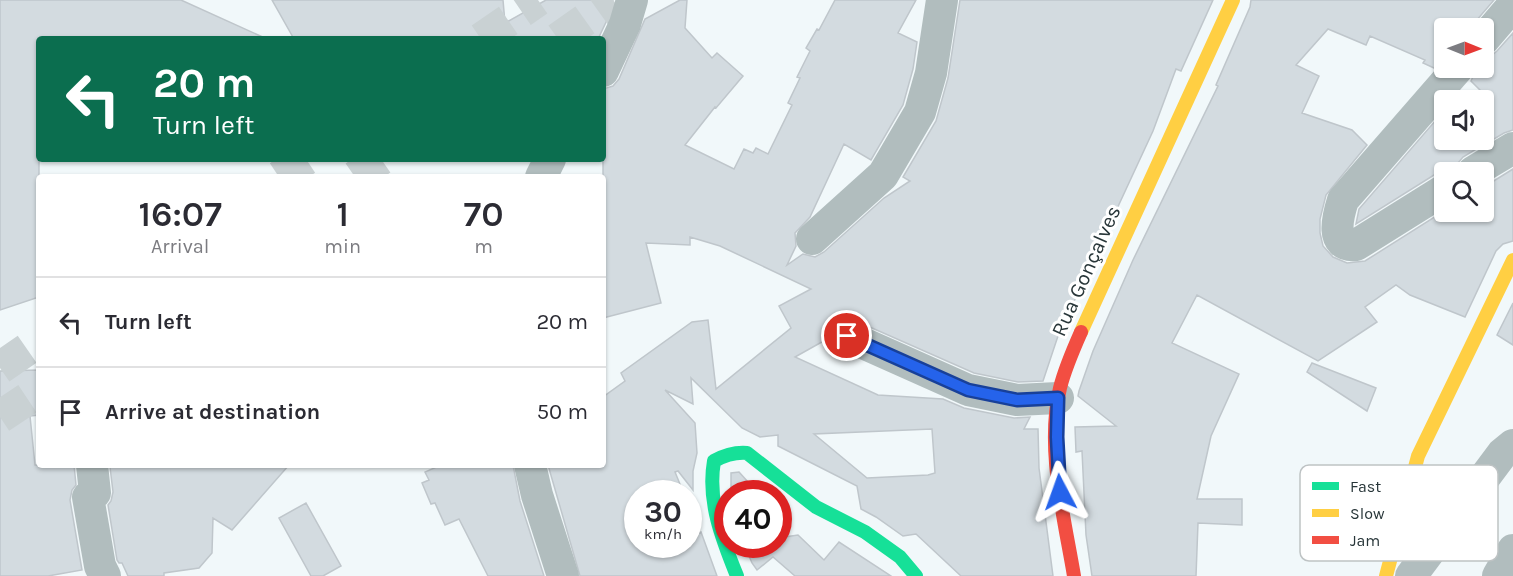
<!DOCTYPE html>
<html lang="en">
<head>
<meta charset="utf-8">
<style>
	body { margin:0; font-family:Karla,sans-serif; background:#f2f2f3; color:#2b2b33; height:100vh; display:flex; flex-direction:column; font-size:22px; white-space:nowrap }
	* { box-sizing:border-box; margin:0 }
	p { font-size:20px; color:#7c7c81 }
	.icon { flex:none; width:33px; height:33px; fill:none; stroke:currentColor; stroke-width:2; stroke-linecap:round; stroke-linejoin:round }
	.map { position:relative; flex:1; overflow:hidden }
	.details { position:absolute; left:36px; top:174px; width:570px; height:294px; display:flex; flex-direction:column; background:#fff; border-radius:6px; box-shadow:0 2px 4px #0004 }
	.details>* { flex:none }
	.guide { position:absolute; left:36px; top:36px; width:570px; height:126px; border-radius:6px; box-shadow:0 2px 4px #0004; background:#0b6e4f; color:#fff; overflow:hidden }
	.needle { width:39px; rotate:91deg }
	.tools { position:absolute; left:1434px; top:18px; display:grid; gap:12px }
	.tools a { display:grid; place-items:center; width:60px; height:60px; border-radius:6px; background:#fff; box-shadow:0 2px 4px #0004; font-size:30px }
	.speed { position:absolute; left:624px; top:480px; display:flex; gap:12px; font-size:30px; font-weight:700; text-align:center }
	.speed>* { display:grid; place-content:center; width:78px; height:78px; border-radius:50%; background:#fff; box-shadow:0 2px 4px #0004; line-height:1 }
	.speed small { font-size:15px; font-weight:400 }
	.speed .limit { border:9px solid #d22; background:#fff; color:#111 }
	.pin { position:absolute; display:grid; place-items:center; width:51px; height:51px; color:#fff; margin:-26px; border:3px solid #fff; border-radius:50%; box-shadow:0 2px 6px #0007 }
	.me { position:absolute; width:66px; margin:-33px; rotate:356deg; stroke-linejoin:round; filter:drop-shadow(0 0 4px #0008) }
	.turn { display:flex; align-items:center; gap:21px; height:126px; padding:0 18px; font-size:27px }
	.turn .icon { width:78px; height:78px; stroke-width:2.5 }
	.turn b { display:block; font-size:42px; line-height:51px }
	.eta { display:flex; justify-content:space-evenly; align-items:center; height:102px; text-align:center }
	.eta b { font-size:36px; font-weight:600; line-height:42px }
	ul { padding:0; list-style:none }
	li { display:flex; align-items:center; gap:18px; height:90px; padding:0 18px; border-top:2px solid #e1e1e2 }
	li div { flex:1 }
	li b { display:block; font-size:22px }
	li em { font-style:normal }
	.map>svg:first-child { display:block }
</style>
</head>
<body>
<div class="map">
<svg width="1513" height="576" viewBox="0 0 1513 576">
	<rect width="100%" height="100%" fill="#f1f8fa"/>
	<path fill="#d3dbe0" stroke="#bfc6cb" stroke-width="1.5" fill-rule="evenodd" d="M0,0h181l86,39h-228v258l-39,13z
		M272,0h231l2,23 41,-23h67l-5,18 -10,21h-304z
		M680,0h7l-2,28 27,30 5,-5 26,23 -27,32 -1,-1 -30,38 49,24 10,-20 9,4 3,-5 12,6 24,-49 -4,-2 12,-25 -3,-1 13,-26 -4,-3 11,-19 2,1 16,-30h81l-18,33 19,9 -4,27 -10,36 -32,55 -27,-16 -34,73 -15,16 1,13 -9,19 16,-11 12,3 9,-5 60,-54 26,-17 -7,-4 33,-56 12,-43 12,-78h253l-32,71 -5,-2 -23,62 -95,205 -15,45 -25,1 -44,-9 -120,-53 -8,-2 -10,4 -6,7 -1,9 -34,19 83,38 65,4 21,9 50,10 16,-1 -6,12h14l1,39 14,108h-92l-45,-42 -13,2 -27,-19 -15,-8 -4,-23 -79,-40v-11l-18,2 -18,-9 -51,-50 2,26 -28,-14 30,33 2,30 -4,18v19l-15,-19 -3,1 9,22h-46v50h50v-7l13,-5 16,44h-137l-32,-111h55v-68l22,-16 -4,-8 71,-51 16,-2 8,69 75,-61 -12,-22 32,-17 -91,-43 -30,-9v8l-44,-2 15,60 -58,15v-229l10,-3 6,-7 26,-60zM932,429l3,44 -7,2 -61,3 -53,-44z
		M1251,0h243l-24,28h-26v28l-10,12 -11,-5 2,-3 -55,-24 -4,9 -38,-16 -32,36 23,11 -17,37 50,17 15,15 -41,50 -6,24v14l3,13 10,11 14,6 18,-2 79,-50 40,1v-25l29,-18v72l-10,3 -7,7 -31,66 -55,-22 -14,-10 -31,22 12,15 -59,39 -121,-66 -25,48 67,31 -28,62 -14,63h45v26l-44,-2 -2,53h-104l-6,-41 -4,-84 -6,1 -1,-25 41,-1 -38,-30 1,-5 14,-40 40,-91 85,-174 -2,-1 34,-78z
		M1513,33v97l-9,3 -20,12v-51l-13,-13 4,-9v-4h9v-11l7,-1 6,-5z
		M1442,113l2,2v25h32l7,5 -20,12 -6,7 -2,8h-12l-9,3 -78,49 3,-15z
		M1513,303v42l-16,-10z
		M1312,363l64,25 -9,23 -60,-39z
		M39,370v45l-9,1 5,49h39l2,20 -4,5 -2,10 12,70 -34,6h-48v-205z
		M124,465h165l-57,65 -19,-12 -1,35 -13,15 -35,5v3h-36l-6,-13h-3l-2,-3 -9,-55 3,-4 2,-9 -3,-25z
		M441,465h72l7,36 24,75h-56l-29,-57 -14,6 -10,-22 -4,1 -9,-21 7,-3 -4,-8z
		M739,472l20,22h-28v-21z
		M306,503l35,63 -18,10h-12l-32,-58z
		M798,535l26,25 15,-18 52,34h-96l-22,-19 -16,13 -5,-7 -8,-19h34v-6z"/>
	<g fill="none" stroke-linecap="round" stroke-linejoin="round">
		<path stroke="#c9d1d3" stroke-width="33" stroke-dasharray="33 16" stroke-linecap="butt" d="M481,39l57,-39
			M558,39l55,-39
			M279,177l27,-18
			M355,177l26,-18
			M0,368l39,-27
			M0,417l39,-26"/>
		<path stroke="#b1bdbe" stroke-width="32" d="M1484,39l29,-34
			M603,71l22,-47 7,-24
			M1473,172l40,-24
			M541,177l9,-18
			M1444,190l-88,55c-27,3 -18,-29 -13,-45l115,-132
			M812,239l71,-64 37,-63 11,-39 11,-73
			M847,336l121,54 49,10 41,-2
			M92,465l3,28 -7,4 12,69 5,10
			M530,465l7,30 26,81
			M1411,576l91,-122 11,-9
			M1498,576l15,-26"/>
		<path stroke="#16e098" stroke-width="14" d="M737,576c-15,-37 -30,-75 -23,-115 11,-6 21,-9 33,-8l69,54 49,25 35,25 16,19"/>
		<path stroke="#ffcf43" stroke-width="14" d="M1081,332l152,-332
			M1386,576l32,-120 95,-196"/>
		<path stroke="#f24e42" stroke-width="14" d="M1074,576c-10,-60 -28,-127 -14,-188 5,-20 13,-38 21,-56"/>
	</g>
	<g fill="none" stroke-linecap="round" stroke-linejoin="round">
		<g stroke="#184099" stroke-width="15">
			<path id="route" d="M847,336l121,54 49,10 41,-2 -1,39 3,55"/>
		</g>
		<use href="#route" stroke="#2563eb" stroke-width="10"/>
	</g>
	<g text-anchor="middle" dominant-baseline="central" stroke-width="6" stroke-linejoin="round" paint-order="stroke">
		<g font-size="21" fill="#283639" stroke="#fff">
			<text transform="translate(1086 271) rotate(-66)">Rua Gonçalves</text>
		</g>
	</g>
	<rect x="1300" y="465" width="198" height="96" rx="9" fill="#fff" stroke="#bec3c4" stroke-width="1.5"/>
	<rect x="1312" y="482" width="27" height="8" fill="#16e098"/>
	<rect x="1312" y="509" width="27" height="8" fill="#ffcf43"/>
	<rect x="1312" y="536" width="27" height="8" fill="#f24e42"/>
	<g font-size="16" fill="#283639">
		<text x="1350" y="492">Fast</text>
		<text x="1350" y="519">Slow</text>
		<text x="1350" y="546">Jam</text>
	</g>
</svg>
<div class="tools">
<a><svg class="needle" viewBox="-14 -14 28 28"><path d="M0-13l5 13h-10z" fill="#e53935"/><path d="M0 13l5-13h-10z" fill="#7c7c81"/></svg></a>
<a><svg class="icon" aria-label="sound" viewBox="0 0 24 24"><path d="M4 9h4l5-4v14l-5-4H4zM17 9q2 3 0 6"/></svg></a>
<a><svg class="icon" aria-label="search" viewBox="0 0 24 24"><circle cx="10" cy="10" r="6"/><path d="M15 15l6 6"/></svg></a>
</div>
<div class="speed"><div>30<small>km/h</small></div><div class="limit">40</div></div>
<div class="pin" style="left:847px;top:336px;background:#d93025"><svg class="icon" aria-label="arrive" viewBox="0 0 24 24"><path d="M6 21V4h12l-3 4 3 4H6"/></svg></div>
<svg class="me" style="left:1060px;top:492px" viewBox="-20 -20 40 40"><path d="M0-17L14 15 0 8-14 15z" fill="#2563eb" stroke="#fff" stroke-width="4"/></svg>
<div class="guide">
<div class="turn"><svg class="icon" aria-label="left" viewBox="0 0 24 24"><path d="M17 20v-9H6M10 6l-5 5 5 5"/></svg><div><b>20 m</b>Turn left</div></div>
</div>
<section class="details">
<div class="eta">
<div><b>16:07</b><p>Arrival</p></div>
<div><b>1</b><p>min</p></div>
<div><b>70</b><p>m</p></div>
</div>
<ul>
<li><svg class="icon" aria-label="left" viewBox="0 0 24 24"><path d="M17 20v-9H6M10 6l-5 5 5 5"/></svg><div><b>Turn left</b></div><em>20 m</em></li>
<li><svg class="icon" aria-label="arrive" viewBox="0 0 24 24"><path d="M6 21V4h12l-3 4 3 4H6"/></svg><div><b>Arrive at destination</b></div><em>50 m</em></li>
</ul>
</section>
</div>
</body>
</html>
